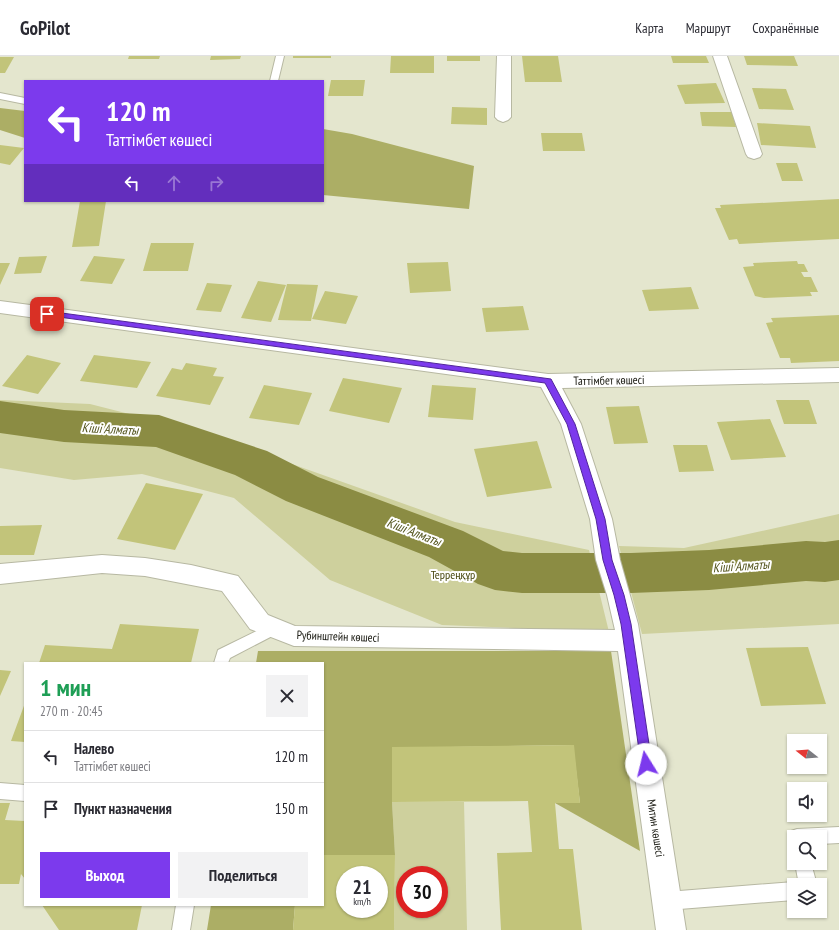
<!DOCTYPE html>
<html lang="ru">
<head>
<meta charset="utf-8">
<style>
	body { margin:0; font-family:"PT Sans Narrow",sans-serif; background:#f2f2f3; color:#2b2b33; height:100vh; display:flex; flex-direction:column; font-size:15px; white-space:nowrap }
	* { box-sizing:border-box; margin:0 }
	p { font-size:13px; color:#7c7c81 }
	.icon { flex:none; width:22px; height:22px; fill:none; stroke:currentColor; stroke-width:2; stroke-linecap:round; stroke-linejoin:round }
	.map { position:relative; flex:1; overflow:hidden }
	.drawer { position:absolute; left:24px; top:606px; width:300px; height:244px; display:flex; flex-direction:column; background:#fff; border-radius:0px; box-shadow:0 1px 3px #0004 }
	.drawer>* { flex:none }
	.guide { position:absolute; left:24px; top:24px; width:300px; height:122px; border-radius:0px; box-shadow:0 1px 3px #0004; background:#7c3aed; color:#fff; overflow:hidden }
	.needle { width:26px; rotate:287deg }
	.buttons { position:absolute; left:787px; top:678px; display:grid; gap:8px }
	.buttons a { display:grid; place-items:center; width:40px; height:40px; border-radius:0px; background:#fff; box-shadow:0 1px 3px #0004; font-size:20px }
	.speed { position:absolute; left:336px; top:810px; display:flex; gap:8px; font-size:20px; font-weight:700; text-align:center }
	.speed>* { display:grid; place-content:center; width:52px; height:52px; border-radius:50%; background:#fff; box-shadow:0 1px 3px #0004; line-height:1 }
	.speed small { font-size:10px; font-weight:400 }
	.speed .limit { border:6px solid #d22; background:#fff; color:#111 }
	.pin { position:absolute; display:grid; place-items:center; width:34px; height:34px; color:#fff; margin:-17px; border-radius:8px; box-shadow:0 2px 6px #0006 }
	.me { position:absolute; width:44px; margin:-22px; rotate:351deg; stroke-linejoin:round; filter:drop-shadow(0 0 3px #0008) }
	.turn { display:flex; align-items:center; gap:14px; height:84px; padding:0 16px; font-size:18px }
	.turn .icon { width:52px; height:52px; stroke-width:2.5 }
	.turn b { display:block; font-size:28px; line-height:34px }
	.lanes { display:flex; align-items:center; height:38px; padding:0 16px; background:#0003; justify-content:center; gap:20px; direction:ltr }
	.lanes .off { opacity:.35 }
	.round { display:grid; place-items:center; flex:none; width:42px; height:42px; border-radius:0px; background:#f2f2f3 }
	.head { display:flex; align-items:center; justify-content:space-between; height:68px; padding:0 16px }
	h1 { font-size:24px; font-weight:700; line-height:30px; color:#1e9e55 }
	.cta { display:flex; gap:8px; margin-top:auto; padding:8px 16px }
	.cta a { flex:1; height:46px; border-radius:0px; background:#7c3aed; color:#fff; font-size:16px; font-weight:700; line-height:46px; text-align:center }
	.cta a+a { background:#f2f2f3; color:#2b2b33 }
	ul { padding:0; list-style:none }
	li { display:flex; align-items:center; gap:12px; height:52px; padding:0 16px; border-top:1px solid #e1e1e2 }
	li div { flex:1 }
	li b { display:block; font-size:15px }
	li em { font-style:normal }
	header { display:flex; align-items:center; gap:24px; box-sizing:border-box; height:56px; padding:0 20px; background:#fff; border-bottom:1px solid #e1e1e2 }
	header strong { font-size:19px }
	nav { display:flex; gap:22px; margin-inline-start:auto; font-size:14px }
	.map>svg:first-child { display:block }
</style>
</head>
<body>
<header>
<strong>GoPilot</strong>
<nav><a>Карта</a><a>Маршрут</a><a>Сохранённые</a></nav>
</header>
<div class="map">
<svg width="839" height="874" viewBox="0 0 839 874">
	<rect width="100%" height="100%" fill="#e4e6ce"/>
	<path fill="#ced09d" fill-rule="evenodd" d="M0,344l90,4 118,30 247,88 134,28 20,82 -167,-7 -112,-45 -96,-82 -92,-24 -68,6 -74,-12z
		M839,458v110l-197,10 -23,-88 65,2z
		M392,746h72l3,128h-73l1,-75zM405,819h34v34h-34z"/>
	<path fill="#acae65" d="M0,52l25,3v27l-25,-8z
		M323,73l29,5 122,32 -5,43 -146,-14z
		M258,595h353l29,200 -85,-48h25l-7,-58 -181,3v54l3,53h-72v-192h-67z
		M211,849h84l-2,25h-86z"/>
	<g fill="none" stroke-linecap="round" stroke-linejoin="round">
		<path fill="#8b8c43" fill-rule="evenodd" d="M0,345l64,9 95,5 108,36 51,26 145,54 40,20 19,2h109l78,-3 97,-9 19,1 14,-2v40l-14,2 -19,-1 -97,9 -78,3h-109l-27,-3 -17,-6 -49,-27 -143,-56 -51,-26 -79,-28 -92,-5 -64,-9z"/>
	</g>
	<path fill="#c2c47a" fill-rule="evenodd" d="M129,0h31l-1,3h-31z
		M211,0h30l-1,3 -30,1z
		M293,0h38v2h-38z
		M391,0h43v17h-44z
		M447,0h33v5h-33z
		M522,0h36l4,26h-37z
		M671,0h35l3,7h-36z
		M744,0h50l4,10 -51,-1z
		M0,1h14l-9,16h-5z
		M331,24h34l-2,16h-35z
		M716,27l9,20 -40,1 -8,-19z
		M752,32l34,1 8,21 -35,-1z
		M452,51l35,1v17l-36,-1z
		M700,56h32l4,15 -34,-1z
		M757,67l53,3 6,22 -55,-3z
		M541,77h41l3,18h-42z
		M0,89l24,3 -14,17 -10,-2z
		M776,107h21l6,18h-21z
		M839,143v40l-100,5 -2,-5 -8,1 -14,-32h6l-1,-3z
		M80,145h26l-7,45 -27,1z
		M151,187h43l-6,28h-45z
		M47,200l-6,17 -27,1 5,-17z
		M94,200l31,3 -13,25 -32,-3z
		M797,205l1,3h6l4,8h-7l3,5h7l7,15h-8l2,4 -48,2 -9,-2 -12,-29 11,-1 -1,-3z
		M448,206l3,29 -41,2 -3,-30z
		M0,207h10l-10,22z
		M258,225l28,4 -15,37 -30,-4z
		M207,227l25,2 -11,27 -25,-2z
		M287,228l31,1 -7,36 -33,-1z
		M691,231l8,22 -50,2 -7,-21z
		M325,235l33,5 -12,28 -34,-5z
		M523,250l6,24 -43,2 -4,-24z
		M839,259v46l-48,2 -1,-5h-10l-14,-35 7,-1 -2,-4z
		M27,299l34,8 -23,31 -36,-8z
		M94,299l57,7 -14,26 -57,-7z
		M186,307l31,5 -4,8 11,1 -14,28 -54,-9 16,-28 10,2z
		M343,322l59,10 -13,35 -60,-12z
		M264,329l48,8 -13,32 -50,-7z
		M432,329l44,3 -3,32 -45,-3z
		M776,344h33l8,24h-33z
		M639,350l9,37 -34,1 -8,-37z
		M770,363l16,38 -55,3 -14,-38z
		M537,385l15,47 -65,9 -13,-48z
		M673,389h34l7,26 -35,1z
		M146,427l57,11 -28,56 -58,-11z
		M42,469l-8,30h-34v-29z
		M120,568l79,5 -8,34h-152l6,-18 67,4z
		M808,591l18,57 -65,2 -15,-58z
		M0,614l11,1 -11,25z
		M25,648v38l-14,-1 14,-38z
		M574,689l6,58h-25l4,46h14l9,81h-81l-4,-77 35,-1 -4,-51 -136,1v-55z
		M0,747h10l-5,17 20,1v58l-4,-5 -2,10h-19z
		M323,799h72l-1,75h-101l2,-25h28zM345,819h34v34h-34z
		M42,849h100l-5,25h-78z"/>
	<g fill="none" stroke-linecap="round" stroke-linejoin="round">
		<g stroke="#b7b8a2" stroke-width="2">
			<path id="lane" d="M276,0h8l-6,25h-8z
				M0,37l25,5v6l-25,-5z
				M275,566l5,2 2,4 -2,4 -50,26 -2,5h-14l4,-13z
				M0,727l25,2v16l-25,-2z
				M839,771v16l-19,1v-7h-26v7l-3,-1 -2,-6 2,-6 6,-2z
				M795,807h16l6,22h-23v15l-127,10 -6,-3 -3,-6 3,-6 6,-3 127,-10 5,3z
				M176,849h18l-4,25h-18z"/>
		</g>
		<g stroke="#b7b8a2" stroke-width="2">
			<path id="street" d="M497,0h14v61l-3,3 -5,2 -5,-2 -3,-3z
				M713,0h14l35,98 -2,3 -6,2 -6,-2 -2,-3z
				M0,245l548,73 291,-6v14l-277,6 19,36 31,95 8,41 18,64 48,306h-30l-38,-279 -324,-5 -44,-17 -28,-38 -77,-15 -43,-3 -102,11v-20l102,-9 43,3 46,7 47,11 30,39 27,11 320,4 -8,-35 -11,-35 -6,-41 -29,-95 -20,-37 -541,-74z"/>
		</g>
		<use href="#lane" fill="#fff" fill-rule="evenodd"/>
		<use href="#street" fill="#fff" fill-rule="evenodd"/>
	</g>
	<path fill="#7c3aed" stroke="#51269a" d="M47,255l504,68 24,45 30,95 7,41 12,35 7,29 21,140 -2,3 -4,2 -4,-2 -1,-3 -20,-140 -7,-29 -11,-35 -7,-41 -29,-95 -22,-41 -501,-68 -1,-1z"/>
	<g text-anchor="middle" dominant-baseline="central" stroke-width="4" stroke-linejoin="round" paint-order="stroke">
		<g font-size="12" fill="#16160e" stroke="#fff">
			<text transform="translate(609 324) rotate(-1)">Таттімбет көшесі</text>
			<text transform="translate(338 580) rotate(2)">Рубинштейн көшесі</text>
			<text transform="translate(656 772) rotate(81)">Митин көшесі</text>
		</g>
		<g font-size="12" fill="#47470e" stroke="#fff">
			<text x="453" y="518">Терреңқұр</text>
		</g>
		<g font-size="13" font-style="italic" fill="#54551e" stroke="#fff">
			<text transform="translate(110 373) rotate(3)">Кіші Алматы</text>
			<text transform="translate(414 476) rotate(21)">Кіші Алматы</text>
			<text transform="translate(741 510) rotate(-4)">Кіші Алматы</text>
		</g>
	</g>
</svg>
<div class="buttons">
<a><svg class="needle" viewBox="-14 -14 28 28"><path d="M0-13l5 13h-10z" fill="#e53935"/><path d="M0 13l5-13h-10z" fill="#7c7c81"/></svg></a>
<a><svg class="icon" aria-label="sound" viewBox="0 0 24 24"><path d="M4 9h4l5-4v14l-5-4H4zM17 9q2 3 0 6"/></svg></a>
<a><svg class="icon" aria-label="search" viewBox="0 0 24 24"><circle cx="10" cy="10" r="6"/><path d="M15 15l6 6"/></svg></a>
<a><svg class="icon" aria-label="layers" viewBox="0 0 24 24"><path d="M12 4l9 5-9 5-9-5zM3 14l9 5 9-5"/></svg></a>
</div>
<div class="speed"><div>21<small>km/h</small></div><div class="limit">30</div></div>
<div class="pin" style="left:47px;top:258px;background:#d93025"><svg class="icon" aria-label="arrive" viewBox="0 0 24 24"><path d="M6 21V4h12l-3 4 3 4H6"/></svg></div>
<svg class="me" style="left:646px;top:708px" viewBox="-20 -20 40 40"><circle r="19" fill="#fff"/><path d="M0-13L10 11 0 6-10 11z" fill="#7c3aed"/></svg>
<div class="guide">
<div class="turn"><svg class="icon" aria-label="left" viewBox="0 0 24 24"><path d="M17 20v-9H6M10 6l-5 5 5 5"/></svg><div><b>120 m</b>Таттімбет көшесі</div></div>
<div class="lanes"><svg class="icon" aria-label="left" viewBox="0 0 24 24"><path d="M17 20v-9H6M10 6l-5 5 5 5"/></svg><svg class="icon off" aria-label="ahead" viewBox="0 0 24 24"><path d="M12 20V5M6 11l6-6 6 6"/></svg><svg class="icon off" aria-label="right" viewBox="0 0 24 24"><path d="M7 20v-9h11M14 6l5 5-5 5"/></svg></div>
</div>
<section class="drawer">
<div class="head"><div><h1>1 мин</h1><p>270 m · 20:45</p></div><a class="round"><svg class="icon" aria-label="close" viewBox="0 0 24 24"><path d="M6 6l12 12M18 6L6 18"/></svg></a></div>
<ul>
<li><svg class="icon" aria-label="left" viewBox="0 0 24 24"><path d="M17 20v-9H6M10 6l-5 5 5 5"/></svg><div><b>Налево</b><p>Таттімбет көшесі</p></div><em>120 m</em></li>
<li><svg class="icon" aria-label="arrive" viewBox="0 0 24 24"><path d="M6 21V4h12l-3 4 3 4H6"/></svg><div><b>Пункт назначения</b></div><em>150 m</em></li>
</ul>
<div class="cta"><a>Выход</a><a>Поделиться</a></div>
</section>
</div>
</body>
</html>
